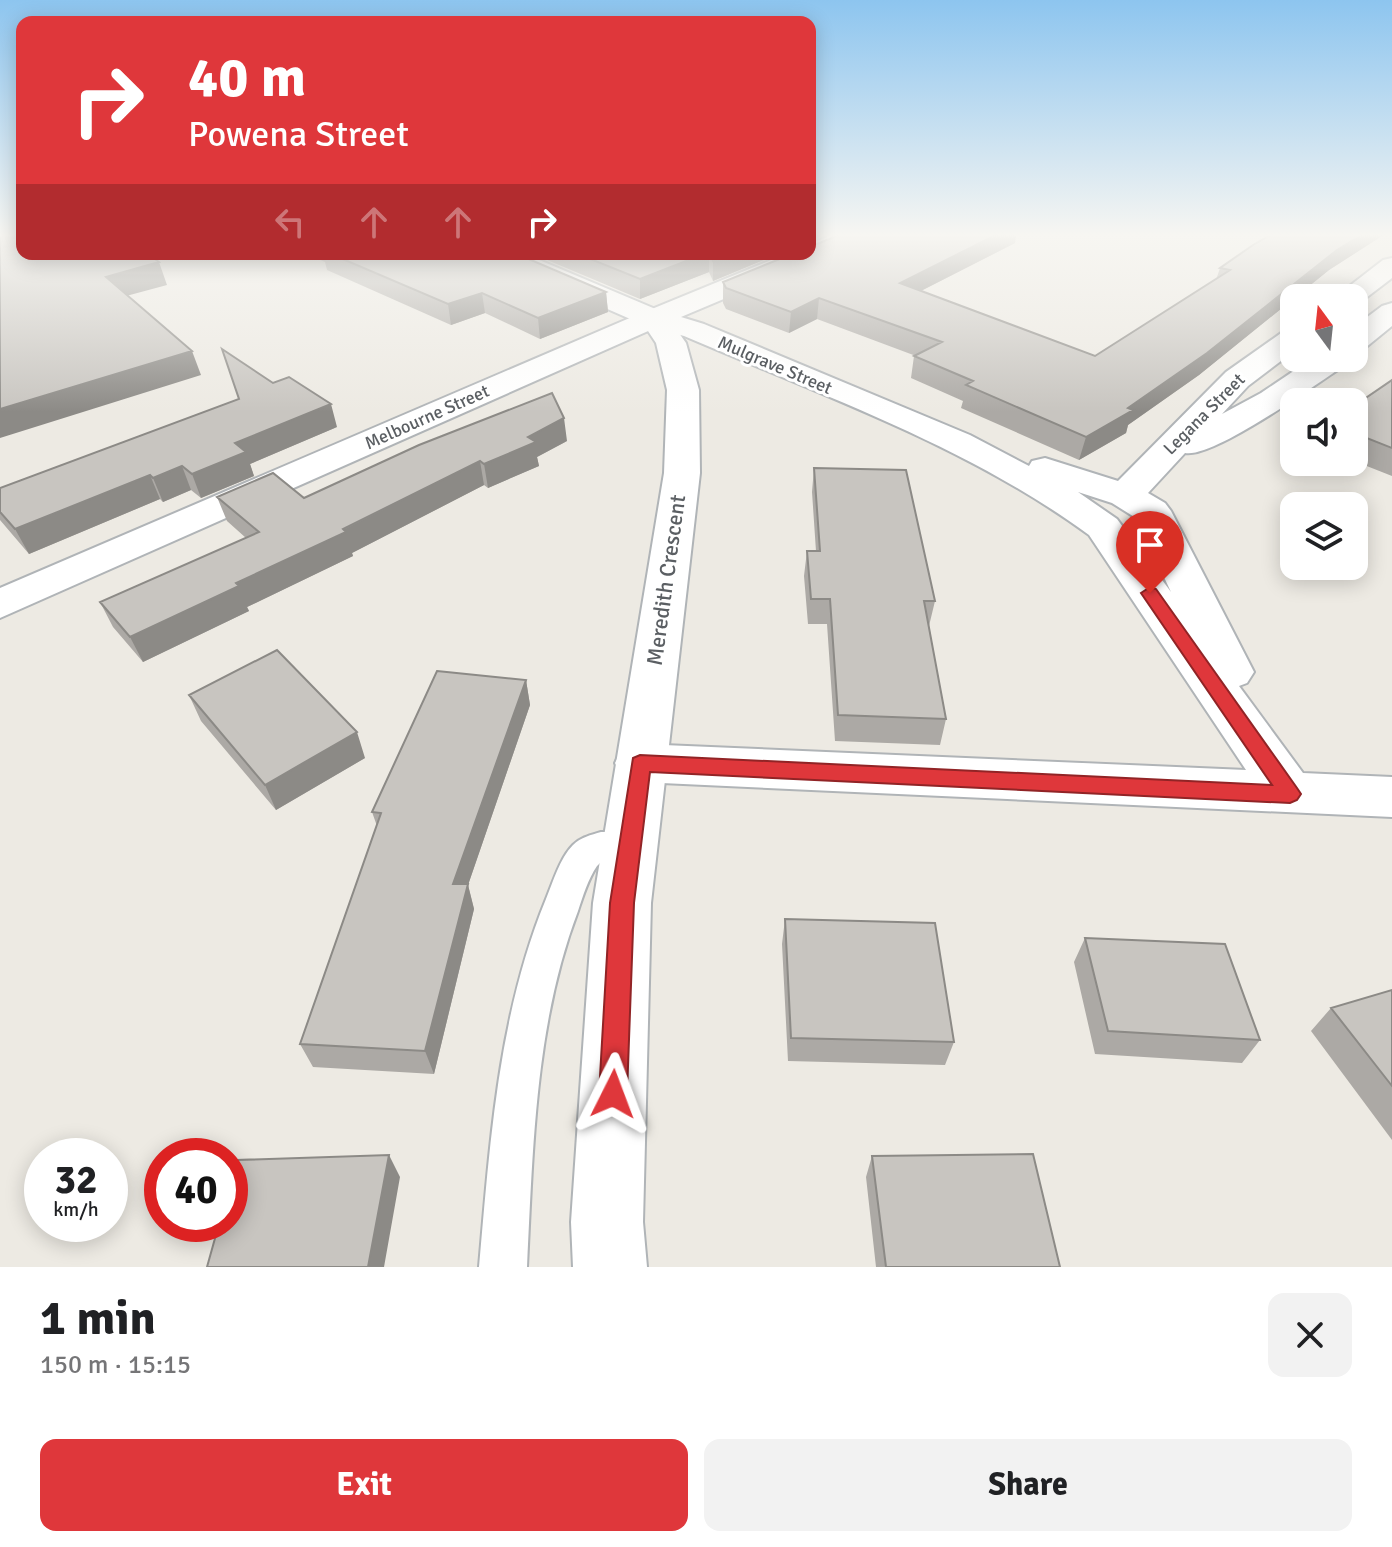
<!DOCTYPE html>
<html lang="en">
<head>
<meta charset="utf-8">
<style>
	body { margin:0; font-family:Signika,sans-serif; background:#f2f2f2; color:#202124; height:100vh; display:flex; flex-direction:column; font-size:30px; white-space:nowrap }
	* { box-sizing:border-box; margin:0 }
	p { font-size:26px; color:#757577 }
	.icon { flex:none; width:44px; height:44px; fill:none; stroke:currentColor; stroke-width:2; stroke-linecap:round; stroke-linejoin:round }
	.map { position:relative; height:1267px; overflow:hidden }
	.sheet { display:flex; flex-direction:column; background:#fff; flex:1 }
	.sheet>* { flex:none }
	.top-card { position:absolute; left:16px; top:16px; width:800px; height:244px; border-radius:16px; box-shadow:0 4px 20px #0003; background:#df373b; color:#fff; overflow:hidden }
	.needle { width:52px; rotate:345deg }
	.controls { position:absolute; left:1280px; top:284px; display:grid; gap:16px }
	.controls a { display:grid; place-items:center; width:88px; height:88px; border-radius:16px; background:#fff; box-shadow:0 4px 20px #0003; font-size:40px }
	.speed { position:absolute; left:24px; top:1138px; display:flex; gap:16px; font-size:40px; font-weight:700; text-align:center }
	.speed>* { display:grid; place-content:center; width:104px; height:104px; border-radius:50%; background:#fff; box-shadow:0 4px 20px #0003; line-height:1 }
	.speed small { font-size:20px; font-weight:400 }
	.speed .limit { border:12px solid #d22; background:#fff; color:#111 }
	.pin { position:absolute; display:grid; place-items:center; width:68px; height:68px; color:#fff; margin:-82px -34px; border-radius:50% 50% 50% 0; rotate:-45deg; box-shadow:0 0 8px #0007 }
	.pin .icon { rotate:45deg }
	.me { position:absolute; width:88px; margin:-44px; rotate:3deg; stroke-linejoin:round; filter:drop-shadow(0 0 6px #0008) }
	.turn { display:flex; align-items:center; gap:28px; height:168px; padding:0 40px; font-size:36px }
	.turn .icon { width:104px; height:104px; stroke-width:2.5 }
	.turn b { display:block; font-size:56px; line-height:68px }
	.lanes { display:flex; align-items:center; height:76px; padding:0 40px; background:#0003; justify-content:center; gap:40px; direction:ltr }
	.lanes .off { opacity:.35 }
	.round { display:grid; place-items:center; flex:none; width:84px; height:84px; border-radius:16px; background:#f2f2f2 }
	.headline { display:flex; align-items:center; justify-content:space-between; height:136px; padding:0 40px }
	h1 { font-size:48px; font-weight:700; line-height:60px }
	.primary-button { display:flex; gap:16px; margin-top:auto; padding:16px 40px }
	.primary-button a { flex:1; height:92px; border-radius:16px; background:#df373b; color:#fff; font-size:32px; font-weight:700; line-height:92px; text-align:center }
	.primary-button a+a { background:#f2f2f2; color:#202124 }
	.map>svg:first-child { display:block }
</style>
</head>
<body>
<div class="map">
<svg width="1392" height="1267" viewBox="0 0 1392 1267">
	<rect width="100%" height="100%" fill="#edeae3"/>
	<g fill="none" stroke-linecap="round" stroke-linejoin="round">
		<g stroke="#b0b4b7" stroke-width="4">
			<path id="service" d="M601,832h28l12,4 5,10 -5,10 -12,4h-26l-6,6c-9,13 -14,30 -19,45 -43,112 -45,238 -51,356h-48c11,-124 19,-251 67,-368 7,-17 14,-41 27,-54 8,-8 18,-10 28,-13z"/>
		</g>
		<g stroke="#b0b4b7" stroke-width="4">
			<path id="minor" d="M834,234h35l-3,5 -185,78 23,7 266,111 59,31 3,-5 13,-3 73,23 108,-109 58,-41 10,-3v23l-46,35 -26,28 39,-21 52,-35h36l-4,7c-27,18 -132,94 -160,88l-37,40 17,10 6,8 83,161 -7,11 -8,3 64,87 89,4v40l-752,-35 -18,-5 -7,-14 7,-14 18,-5 606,26 -157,-235c-121,-89 -268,-140 -405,-199l-29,-8 -655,290v-30l625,-268 161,-66h24v-10zM1078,492l34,11 24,15 35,74 -54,-73z
				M1392,258v20l-34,26 -4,1v-7h-20l49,-38z
				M1392,303v23l-27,22 -11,3v-24l28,-21z"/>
		</g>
		<g stroke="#b0b4b7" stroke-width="4">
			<path id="tertiary" d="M489,254h36l140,59 21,30 13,47 1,83 -49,430 -8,319 4,45h-74l-2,-45 22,-319 71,-430 3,-83 -11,-47 -12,-18 -151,-66z"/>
		</g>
		<use href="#service" fill="#fff" fill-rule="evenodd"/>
		<use href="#minor" fill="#fff" fill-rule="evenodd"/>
		<use href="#tertiary" fill="#fff" fill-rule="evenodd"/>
	</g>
	<path fill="#aca9a5" d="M841,234h175l-1,9 -94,48 174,65 121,-76 4,-12 75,-34h90l-56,36 -130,105 -71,50 -2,8 -47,27 -118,-52 2,-7 -52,-23 3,-22h2l-99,-37 -28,14 -63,-24 -3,-6v-21z
		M307,254h210l89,38 2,20 -68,27 -55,-26 -34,12 -124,-55 -2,-8z
		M533,254h245l-65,27 -4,-9 -69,27z
		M1392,380v96l-38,-15v-55z
		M337,427l-87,37 4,12 -53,22 -10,-8 -28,12 -3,-3 -131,55 -29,-34v-32z
		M567,441l-30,16 2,9 -51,22 -4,-3 -132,68 1,3 -106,51 2,4 -106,51 -30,-35 -13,-25 146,-64 -19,-17 -10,-24 87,1z
		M814,468l121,133 -6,25 17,93 -6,26 -105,-4 -8,-117h-19l-4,-48 3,-25h9l-4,-59z
		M526,680l4,25 -62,180 6,24 -40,165 -121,-7 -13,-23 77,-218 -5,-14z
		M189,695l176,63 -89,52 -75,-89z
		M785,919l169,123 -9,23 -157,-4 -6,-117z
		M1085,938l175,102 -18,23 -147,-9 -21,-92z
		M1392,990v150l-81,-109 20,-23z
		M872,1156l188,111h-184l-10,-90z"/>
	<path fill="#8c8a86" d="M810,234h15l-15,7z
		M998,234h18l-1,9 -118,60 3,-20z
		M1363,234h22l-56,36 -130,105 -71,50 -2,8 -47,27 7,-23 42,-29 209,-158z
		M704,254h5v18l-69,27v-20z
		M730,254h48l-65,27v-20z
		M159,262l8,23 -52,14 -9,-22z
		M606,292l2,20 -68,27 -2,-21z
		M482,293l3,20 -34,12 -3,-21z
		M819,298l-2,21 -28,14 2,-21z
		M192,351l9,24 -201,63v-29z
		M331,404l6,23 -87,37 4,12 -53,22 -9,-24 43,-31z
		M564,418l3,23 -30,16 2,9 -51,22 -4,-24 44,-27z
		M480,461l4,24 -132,68 1,3 -106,51 2,4 -106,51 -13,-25z
		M182,466l9,24 -28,12 -10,-24z
		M150,475l10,24 -131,55 -14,-25z
		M526,680l4,25 -62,180 6,24 -40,165 -9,-23 28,-167z
		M357,732l8,26 -89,52 -11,-25z
		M389,1155l11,22 -16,90h-16z"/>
	<path fill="#c8c5c0" stroke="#8c8a86" stroke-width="2" d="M0,234h22v20h126l11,8 -53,15 86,74 -192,58z
		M841,234h157l-98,49 195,73 135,-86 -10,-2 33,-23 19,-11h91l-26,16 -130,103 -79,55 5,2 -47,27 -120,-52 7,-4 -59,-25 28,-14 -123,-44 -28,14 -65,-24 -3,-6 69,-28h18v-7z
		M331,254h186l89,38 -68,26 -56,-25 -34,11z
		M578,254h126l-64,25z
		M710,254h20l-17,7z
		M222,349l51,34 16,-6 42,27 -96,39 11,9 -54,22 -10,-8 -29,12 -3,-3 -135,54 -15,-17v-24l239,-89z
		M1392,380v68l-38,-15v-27z
		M552,393l12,25 -36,19 8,5 -52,22 -4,-3 -137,68 3,3 -110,51 3,3 -109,51 -30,-35 159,-70 -42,-35 56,-24 31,25 115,-53z
		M814,468l92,2 29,131h-11l22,118 -108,-4 -8,-116h-19l-4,-48h13z
		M277,650l80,82 -92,53 -76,-90z
		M437,671l89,9 -73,204h15l-43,167 -125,-7 81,-231 -9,-1z
		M785,919l150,4 19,119 -163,-4z
		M1085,938l140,6 35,96 -152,-9z
		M1392,990v96l-61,-78z
		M1033,1154l27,113h-174l-14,-111z
		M389,1155l-21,112h-161l12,-43h11v-38l7,-26z"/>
	<linearGradient id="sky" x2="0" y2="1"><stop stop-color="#8dc5ef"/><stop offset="0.57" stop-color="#f7f6f2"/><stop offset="1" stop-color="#f7f6f2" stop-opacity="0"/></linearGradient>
	<rect width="1392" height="412" fill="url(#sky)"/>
	<path fill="#df373b" stroke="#912426" stroke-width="2" d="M1150,587l6,2 141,199 4,6 -4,6 -7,3 -640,-31 -16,131 -7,191 -4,10 -10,4 -9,-4 -5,-10 11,-191 23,-145 7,-3 632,30 -131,-192z"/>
	<g text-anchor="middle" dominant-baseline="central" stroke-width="6" stroke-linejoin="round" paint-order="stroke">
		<g font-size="18" fill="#5b5f63" stroke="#fff">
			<text transform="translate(775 365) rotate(23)">Mulgrave Street</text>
			<text transform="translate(1204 414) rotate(-45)">Legana Street</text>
			<text transform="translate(427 417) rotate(-24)">Melbourne Street</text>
		</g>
		<g font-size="22" fill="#5b5f63" stroke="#fff">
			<text transform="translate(666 580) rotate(-82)">Meredith Crescent</text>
		</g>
	</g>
</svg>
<div class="controls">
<a><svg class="needle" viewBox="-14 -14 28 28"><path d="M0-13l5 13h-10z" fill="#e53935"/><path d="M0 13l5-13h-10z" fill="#757577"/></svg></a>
<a><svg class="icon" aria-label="sound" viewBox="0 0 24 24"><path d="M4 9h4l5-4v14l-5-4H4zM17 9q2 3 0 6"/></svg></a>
<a><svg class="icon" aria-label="layers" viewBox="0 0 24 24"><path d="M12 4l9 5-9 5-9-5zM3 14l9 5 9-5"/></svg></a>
</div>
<div class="speed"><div>32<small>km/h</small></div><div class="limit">40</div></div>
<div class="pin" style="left:1150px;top:593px;background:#d93025"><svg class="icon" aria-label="arrive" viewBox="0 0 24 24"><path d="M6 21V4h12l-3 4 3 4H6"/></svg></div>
<svg class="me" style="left:613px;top:1094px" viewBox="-20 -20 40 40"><path d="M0-17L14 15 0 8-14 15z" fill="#df373b" stroke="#fff" stroke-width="4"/></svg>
<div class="top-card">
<div class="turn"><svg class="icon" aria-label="right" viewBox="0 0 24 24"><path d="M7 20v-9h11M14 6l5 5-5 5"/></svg><div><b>40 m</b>Powena Street</div></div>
<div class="lanes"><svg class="icon off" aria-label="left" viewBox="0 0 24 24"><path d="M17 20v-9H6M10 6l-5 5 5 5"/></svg><svg class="icon off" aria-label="ahead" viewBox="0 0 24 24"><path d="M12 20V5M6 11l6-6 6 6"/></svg><svg class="icon off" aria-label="ahead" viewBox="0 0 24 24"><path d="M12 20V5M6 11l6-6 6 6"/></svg><svg class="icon" aria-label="right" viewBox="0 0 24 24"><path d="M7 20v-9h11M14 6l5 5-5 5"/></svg></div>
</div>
</div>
<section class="sheet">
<div class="headline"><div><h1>1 min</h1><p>150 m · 15:15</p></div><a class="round"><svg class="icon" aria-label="close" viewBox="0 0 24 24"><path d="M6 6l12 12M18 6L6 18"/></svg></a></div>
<div class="primary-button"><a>Exit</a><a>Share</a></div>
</section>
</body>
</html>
